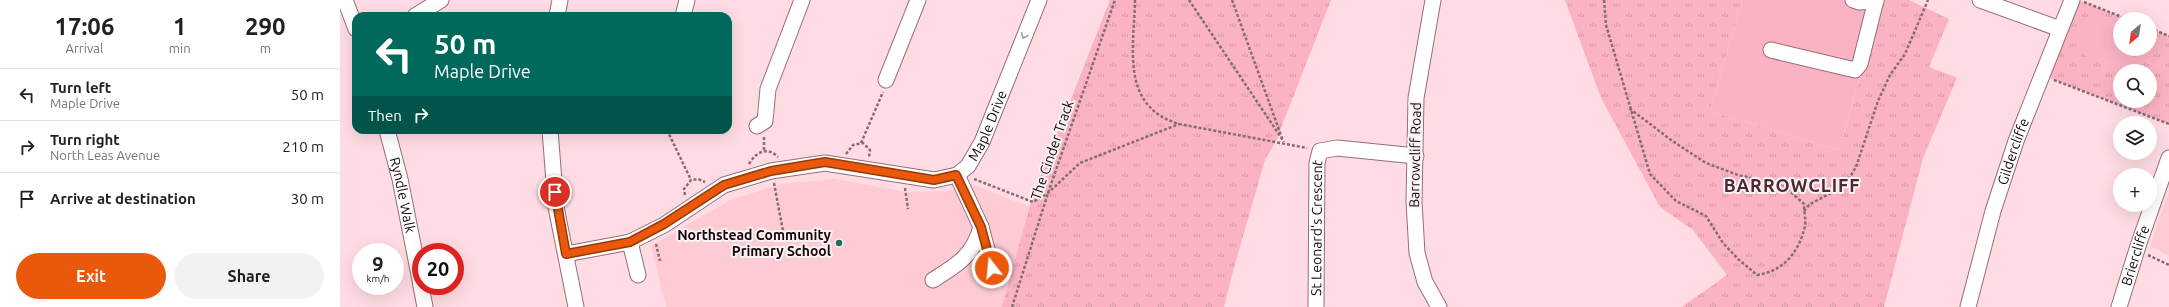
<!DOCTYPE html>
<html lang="en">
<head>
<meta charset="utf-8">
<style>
	body { margin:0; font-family:Ubuntu,sans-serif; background:#f2f2f2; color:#202124; height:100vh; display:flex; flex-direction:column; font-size:15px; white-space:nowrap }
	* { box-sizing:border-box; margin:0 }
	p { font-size:13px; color:#757577 }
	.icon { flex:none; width:22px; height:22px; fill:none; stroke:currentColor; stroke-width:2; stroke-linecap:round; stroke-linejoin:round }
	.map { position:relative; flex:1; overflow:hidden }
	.sheet { display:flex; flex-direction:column; background:#fff; width:340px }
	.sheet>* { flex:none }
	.banner { position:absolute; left:12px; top:12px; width:380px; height:122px; border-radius:12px; box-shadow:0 4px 16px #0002; background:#00695c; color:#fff; overflow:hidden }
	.needle { width:26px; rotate:209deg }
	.buttons { position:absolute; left:1773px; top:12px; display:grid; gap:8px }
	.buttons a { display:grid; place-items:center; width:44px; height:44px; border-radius:50%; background:#fff; box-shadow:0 4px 16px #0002; font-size:20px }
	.speed { position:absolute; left:12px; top:243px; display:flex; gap:8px; font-size:20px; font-weight:700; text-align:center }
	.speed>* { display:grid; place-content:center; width:52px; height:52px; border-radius:50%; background:#fff; box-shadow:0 4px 16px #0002; line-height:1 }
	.speed small { font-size:10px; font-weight:400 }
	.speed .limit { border:6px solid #d22; background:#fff; color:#111 }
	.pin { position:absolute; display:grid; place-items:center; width:34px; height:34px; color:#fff; margin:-17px; border:2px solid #fff; border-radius:50%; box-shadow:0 1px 4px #0007 }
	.me { position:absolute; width:44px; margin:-22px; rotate:344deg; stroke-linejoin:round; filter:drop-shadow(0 0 3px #0008) }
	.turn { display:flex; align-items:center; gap:14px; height:84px; padding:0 16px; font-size:18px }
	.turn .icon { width:52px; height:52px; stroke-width:2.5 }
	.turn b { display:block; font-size:28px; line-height:34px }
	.then { display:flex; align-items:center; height:38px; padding:0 16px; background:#0003; gap:8px; font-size:15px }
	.eta { display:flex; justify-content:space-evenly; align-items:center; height:68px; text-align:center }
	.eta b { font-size:24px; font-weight:600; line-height:28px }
	.button { display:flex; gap:8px; margin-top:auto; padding:8px 16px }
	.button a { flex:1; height:46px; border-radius:24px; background:#ea580c; color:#fff; font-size:16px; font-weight:600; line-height:46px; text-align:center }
	.button a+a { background:#f2f2f2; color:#202124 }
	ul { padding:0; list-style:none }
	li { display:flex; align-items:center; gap:12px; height:52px; padding:0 16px; border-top:1px solid #e0e0e0 }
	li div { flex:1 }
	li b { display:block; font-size:15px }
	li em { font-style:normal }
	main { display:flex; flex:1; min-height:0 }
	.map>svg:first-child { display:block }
</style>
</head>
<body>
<main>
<section class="sheet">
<div class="eta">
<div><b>17:06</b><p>Arrival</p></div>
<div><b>1</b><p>min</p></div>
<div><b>290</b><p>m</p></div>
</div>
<ul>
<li><svg class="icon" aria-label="left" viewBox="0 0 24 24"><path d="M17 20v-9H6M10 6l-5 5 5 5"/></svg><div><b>Turn left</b><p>Maple Drive</p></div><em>50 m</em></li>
<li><svg class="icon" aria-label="right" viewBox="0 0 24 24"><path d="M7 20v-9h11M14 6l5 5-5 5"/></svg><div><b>Turn right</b><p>North Leas Avenue</p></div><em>210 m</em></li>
<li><svg class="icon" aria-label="arrive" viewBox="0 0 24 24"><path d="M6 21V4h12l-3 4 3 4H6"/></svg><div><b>Arrive at destination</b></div><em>30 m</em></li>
</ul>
<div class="button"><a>Exit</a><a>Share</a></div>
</section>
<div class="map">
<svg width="1829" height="307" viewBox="0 0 1829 307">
	<defs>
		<pattern id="grass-tufts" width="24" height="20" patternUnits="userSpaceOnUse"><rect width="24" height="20" fill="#fbb3c3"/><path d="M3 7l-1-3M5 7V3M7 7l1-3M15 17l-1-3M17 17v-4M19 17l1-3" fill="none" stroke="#d698a6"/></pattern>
	</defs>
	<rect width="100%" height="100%" fill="#ffdce3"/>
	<path fill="#fecbd5" d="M494,179l73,13 41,-1 21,-8 61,24 -28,100h-336l-15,-61 79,-46 51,-16z
		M1829,191v65l-19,-10z"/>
	<path fill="url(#grass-tufts)" fill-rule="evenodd" d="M770,0h221l-55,141 -11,19 -32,111 -9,36h-222l30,-109z
		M1225,0h177l-32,111 129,39 43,-150h27l40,19 -20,48 28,11 -34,80 -39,149h-202l45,-32 -34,-45 -33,-23 -59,-109z
		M1738,0l49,19h-7v30h30v-21l19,8v88l-127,-49zM1780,71h30v30h-30z"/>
	<path fill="#fbb3c3" d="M1402,0h140l-43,150 -129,-39z
		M1749,13l31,13v23h16l-9,22h-4l-49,-20z"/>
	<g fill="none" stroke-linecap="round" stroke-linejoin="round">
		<g stroke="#946e76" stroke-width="17">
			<g id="minor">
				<path d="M5,0l11,29"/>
				<path d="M1093,0l-17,98 -2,104 3,51 8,29 14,25"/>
				<path d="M1513,0l6,2 17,-1"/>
				<path d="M1640,0l80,29"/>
				<path d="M75,16l26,-16"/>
				<path d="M217,16l3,-16"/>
				<path d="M343,16l4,-16"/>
				<path d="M1431,50l84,20 5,-6 16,-64"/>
				<path d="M546,80l32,-80"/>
				<path d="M417,126l8,-5 3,-32 34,-89"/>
				<path id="s1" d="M47,130l13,49 21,106"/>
				<path d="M210,130l6,77 20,100"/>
				<path d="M617,175l24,52 11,41"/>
				<path d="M290,242l8,33"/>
				<path id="s2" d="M226,254l64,-12 34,-17 60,-40 47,-14 54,-8 109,17 23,-5 11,-9 14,-24 57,-142"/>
				<path d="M593,280c24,-15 40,-24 48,-53"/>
				<path d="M81,286l4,21"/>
				<path id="s3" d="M976,307l1,-144 3,-12 17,-3 79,8"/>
				<path id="s4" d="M1628,307l25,-96 23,-70 56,-141"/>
				<path id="s5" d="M1779,307l20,-64 30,-85"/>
			</g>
		</g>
		<path stroke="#856d72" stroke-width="2.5" stroke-dasharray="3 2" stroke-linecap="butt" d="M795,0c-1,49 -15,106 44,124l128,24
			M849,0l95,142
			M892,0l50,138
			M1264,0l2,25 44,149 26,27 30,15 17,27 15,16 19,16c27,-4 42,-23 48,-49 1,-6 -1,-15 -1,-22l-20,-18 -46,-11 -32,-12 -35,-23 -42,-32
			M1744,2l43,17
			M1810,28l19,8
			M1714,80l115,44
			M327,130l24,50
			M521,143l22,-51
			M424,150v-13
			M506,154l7,-9 10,-2 7,7 -1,7
			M409,164c7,-12 18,-18 29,-7
			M634,179l59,23 15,-9 32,-30 99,-39
			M434,183l9,48
			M1444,186l19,-1 20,6h13l11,-9 9,-15 22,-66 12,-26 15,-21 23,-54
			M565,188l3,21
			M345,195l-1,-6 7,-9 7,-1 7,3
			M1464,211l6,-7 25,-13
			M316,244l4,17
			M1808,255l21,10
			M672,307l36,-114 67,-193"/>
		<use href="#minor" stroke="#fff" stroke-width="15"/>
	</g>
	<defs><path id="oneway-chevron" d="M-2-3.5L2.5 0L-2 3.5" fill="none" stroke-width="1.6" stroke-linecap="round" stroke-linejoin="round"/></defs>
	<use stroke="#a19c9d" href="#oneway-chevron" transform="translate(684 36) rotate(112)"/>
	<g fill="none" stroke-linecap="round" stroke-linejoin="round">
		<g stroke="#983908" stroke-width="10">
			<path id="route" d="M215,192l11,62 64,-12 34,-18 60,-39 47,-14 54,-9 109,18 22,-5 25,52 11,41"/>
		</g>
		<use href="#route" stroke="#ea580c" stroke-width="7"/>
	</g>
	<circle fill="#24695d" stroke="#faf1f3" stroke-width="1.5" cx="499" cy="243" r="4"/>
	<g text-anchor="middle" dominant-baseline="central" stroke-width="4" stroke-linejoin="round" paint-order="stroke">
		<g font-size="14" fill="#14070a" stroke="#faf1f3">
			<text stroke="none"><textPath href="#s2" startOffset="472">Maple Drive</textPath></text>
			<text transform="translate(712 150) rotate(-71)">The Cinder Track</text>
			<text stroke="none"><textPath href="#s4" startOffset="162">Gildercliffe</textPath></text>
			<text transform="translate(1075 155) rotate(-89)">Barrowcliff Road</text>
			<text stroke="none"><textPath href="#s1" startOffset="67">Ryndle Walk</textPath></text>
			<text stroke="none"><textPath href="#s3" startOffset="79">St Leonard's Crescent</textPath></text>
			<text stroke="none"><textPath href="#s5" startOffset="54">Briercliffe</textPath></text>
		</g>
		<g font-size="14" font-weight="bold" fill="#14070a" stroke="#faf1f3" text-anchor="end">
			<text x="491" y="235">Northstead Community<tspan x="491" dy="16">Primary School</tspan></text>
		</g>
		<g font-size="18" font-weight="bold" letter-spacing="1" fill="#4a2a32" stroke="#faf1f3">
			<text x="1452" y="185">BARROWCLIFF</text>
		</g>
	</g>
</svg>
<div class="buttons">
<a><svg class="needle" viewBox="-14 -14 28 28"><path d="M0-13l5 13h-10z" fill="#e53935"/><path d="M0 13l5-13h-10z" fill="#757577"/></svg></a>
<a><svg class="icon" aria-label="search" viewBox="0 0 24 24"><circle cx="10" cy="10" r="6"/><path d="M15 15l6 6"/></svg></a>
<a><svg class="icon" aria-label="layers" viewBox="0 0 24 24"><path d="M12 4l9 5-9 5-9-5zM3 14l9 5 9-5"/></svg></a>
<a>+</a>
</div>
<div class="speed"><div>9<small>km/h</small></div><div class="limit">20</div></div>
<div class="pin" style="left:215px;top:192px;background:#d93025"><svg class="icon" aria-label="arrive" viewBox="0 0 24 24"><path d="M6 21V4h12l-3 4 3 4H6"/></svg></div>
<svg class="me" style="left:652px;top:268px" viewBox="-20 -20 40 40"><circle r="17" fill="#ea580c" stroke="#fff" stroke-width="3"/><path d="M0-11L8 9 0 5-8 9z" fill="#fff"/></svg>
<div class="banner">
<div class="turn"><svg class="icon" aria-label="left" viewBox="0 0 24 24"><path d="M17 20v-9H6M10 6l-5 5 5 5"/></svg><div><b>50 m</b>Maple Drive</div></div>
<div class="then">Then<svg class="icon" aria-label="right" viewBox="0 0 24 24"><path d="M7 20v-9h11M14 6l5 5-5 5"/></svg></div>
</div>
</div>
</main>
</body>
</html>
